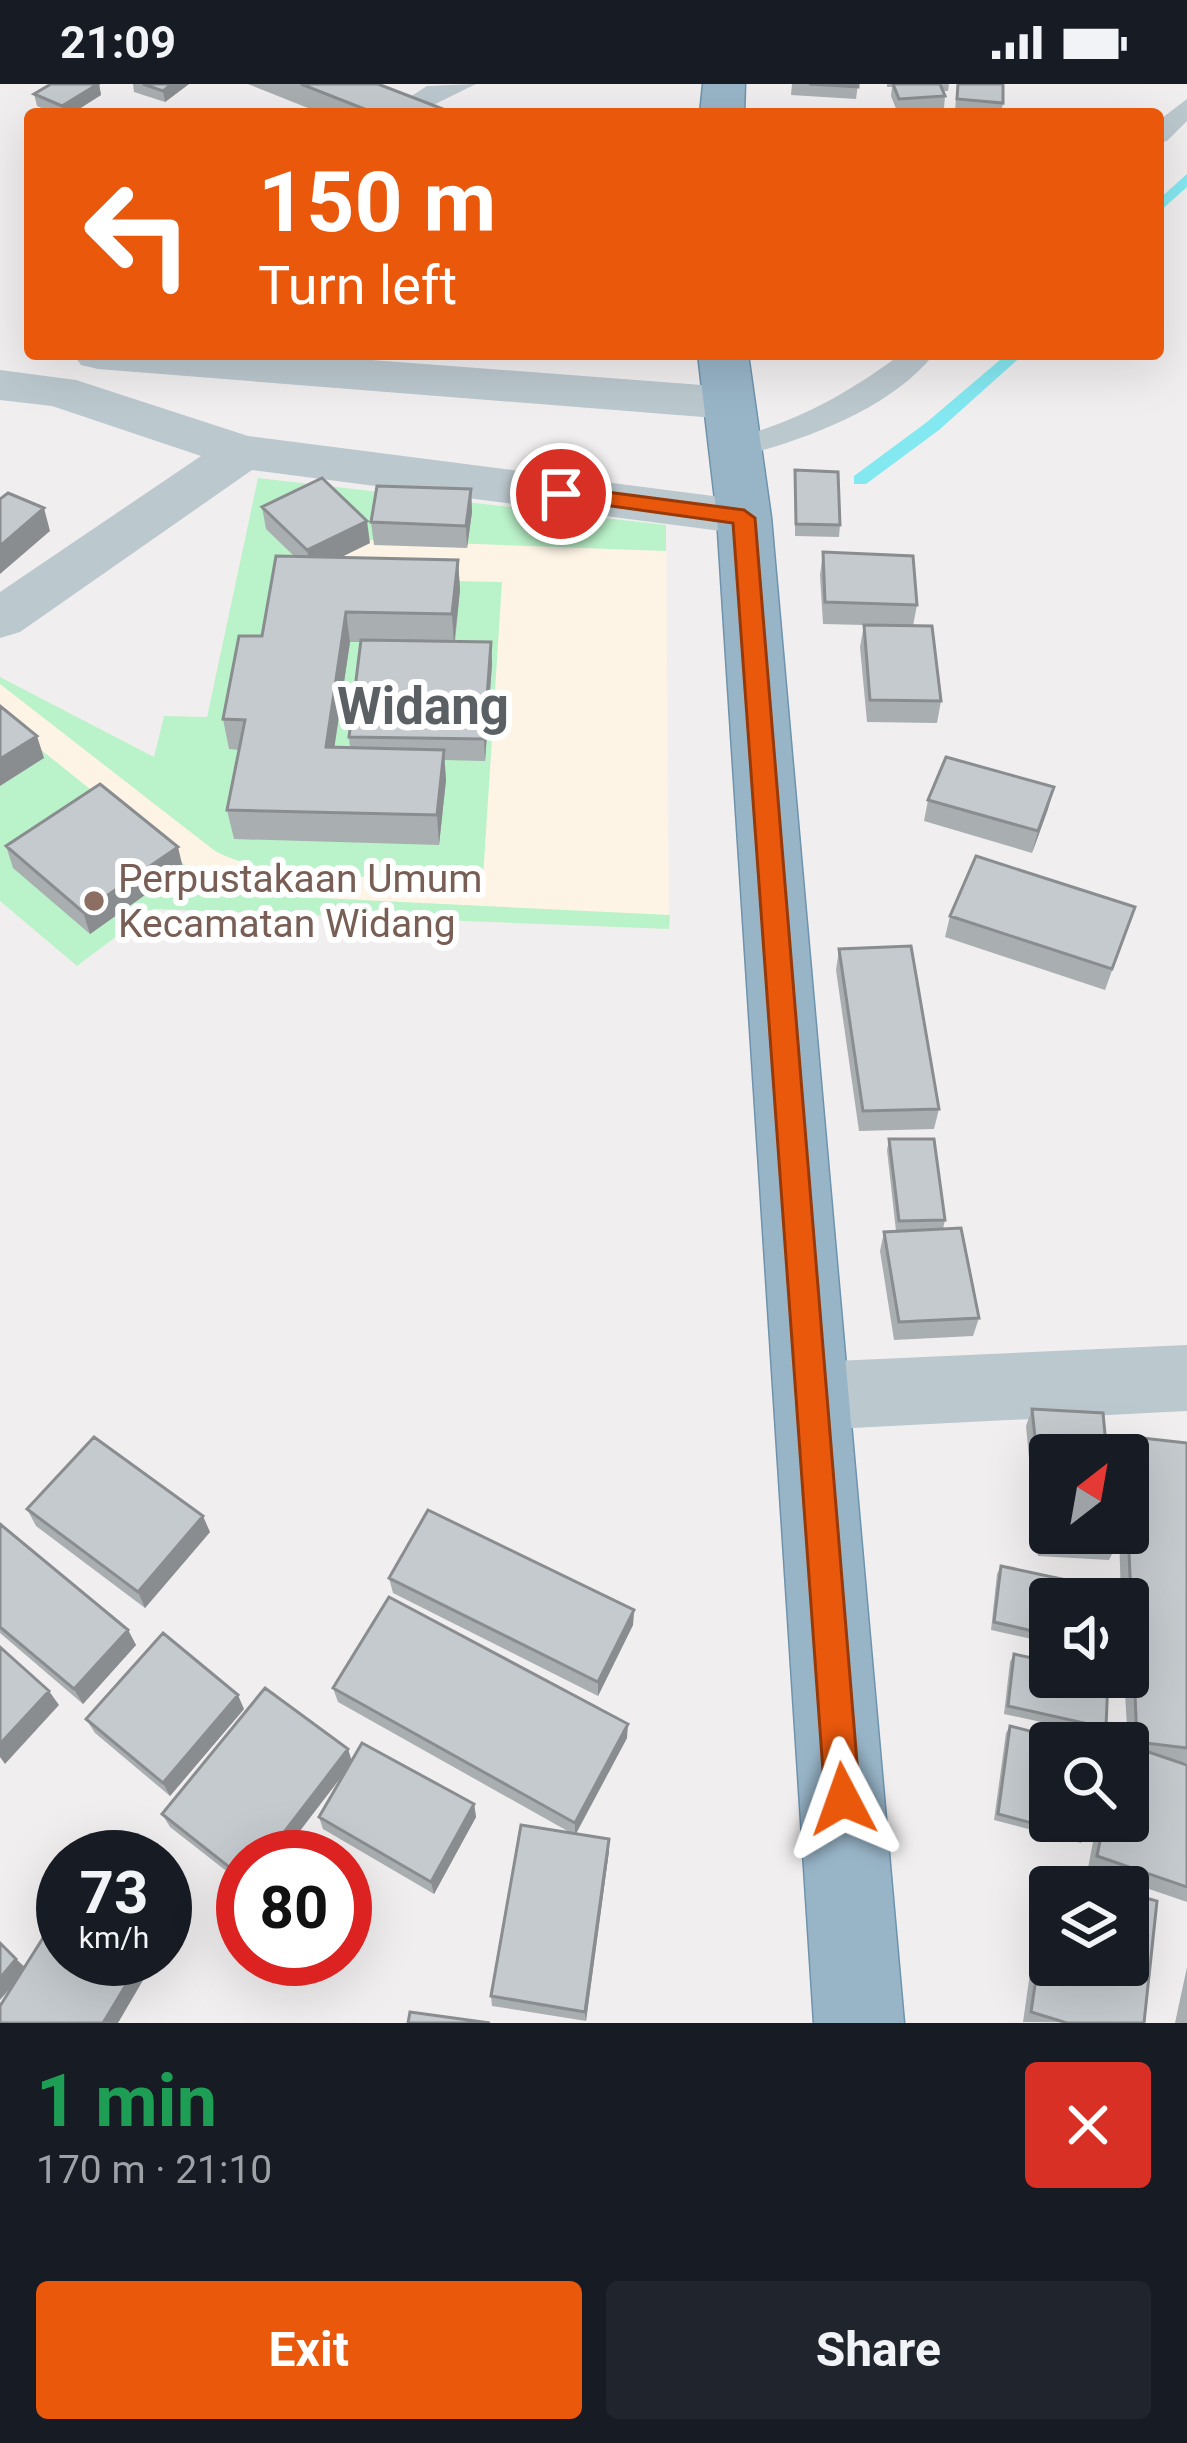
<!DOCTYPE html>
<html lang="en">
<head>
<meta charset="utf-8">
<style>
	body { margin:0; font-family:Roboto,sans-serif; background:#20242c; color:#f1f3f6; height:100vh; display:flex; flex-direction:column; font-size:45px; white-space:nowrap }
	* { box-sizing:border-box; margin:0 }
	p { font-size:39px; color:#9ea1a6 }
	.icon { flex:none; width:66px; height:66px; fill:none; stroke:currentColor; stroke-width:2; stroke-linecap:round; stroke-linejoin:round }
	.map { position:relative; height:1939px; overflow:hidden }
	.drawer { display:flex; flex-direction:column; background:#171b24; flex:1 }
	.drawer>* { flex:none }
	.hud { position:absolute; left:24px; top:24px; width:1140px; height:252px; border-radius:12px; box-shadow:0 12px 48px #0002; background:#ea580c; color:#fff; overflow:hidden }
	.needle { width:78px; rotate:31deg }
	.tools { position:absolute; left:1029px; top:1350px; display:grid; gap:24px }
	.tools a { display:grid; place-items:center; width:120px; height:120px; border-radius:12px; background:#171b24; box-shadow:0 12px 48px #0002; font-size:60px }
	.speed { position:absolute; left:36px; top:1746px; display:flex; gap:24px; font-size:60px; font-weight:700; text-align:center }
	.speed>* { display:grid; place-content:center; width:156px; height:156px; border-radius:50%; background:#171b24; box-shadow:0 12px 48px #0002; line-height:1 }
	.speed small { font-size:30px; font-weight:400 }
	.speed .limit { border:18px solid #d22; background:#fff; color:#111 }
	.pin { position:absolute; display:grid; place-items:center; width:102px; height:102px; color:#fff; margin:-51px; border:6px solid #fff; border-radius:50%; box-shadow:0 3px 12px #0007 }
	.me { position:absolute; width:132px; margin:-66px; rotate:356deg; stroke-linejoin:round; filter:drop-shadow(0 0 9px #0008) }
	.turn { display:flex; align-items:center; gap:42px; height:252px; padding:0 36px; font-size:54px }
	.turn .icon { width:156px; height:156px; stroke-width:2.5 }
	.turn b { display:block; font-size:84px; line-height:102px }
	.round { display:grid; place-items:center; flex:none; width:126px; height:126px; border-radius:12px; background:#20242c }
	.overview { display:flex; align-items:center; justify-content:space-between; height:204px; padding:0 36px }
	h1 { font-size:72px; font-weight:700; line-height:90px; color:#1e9e55 }
	.action { display:flex; gap:24px; margin-top:auto; padding:24px 36px }
	.action a { flex:1; height:138px; border-radius:12px; background:#ea580c; color:#fff; font-size:48px; font-weight:700; line-height:138px; text-align:center }
	.action a+a { background:#20242c; color:#f1f3f6 }
	.status { display:flex; justify-content:space-between; align-items:center; height:84px; padding:0 60px; background:#171b24; direction:ltr }
	.status svg { height:33px; fill:currentColor }
	.map>svg:first-child { display:block }
</style>
</head>
<body>
<div class="status"><b>21:09</b><svg viewBox="0 0 49 12"><path d="M0 12V9h3v3zM5 12V6h3v6zM10 12V3h3v9zM15 12V0h3v12zM26 1h20v11H26zM47 4h2v5h-2z"/></svg></div>
<div class="map">
<svg width="1187" height="1939" viewBox="0 0 1187 1939">
	<rect width="100%" height="100%" fill="#f1eeef"/>
	<path fill="#fdf4e6" d="M258,394l408,47 3,404 -516,-20 -76,57 -77,-65v-224l154,80 10,-41 43,1z"/>
	<path fill="#baf2c9" d="M258,394l408,47v26l-351,-13 -5,40 192,4 -19,296c-75,-3 -204,7 -268,-27l-215,-167v-7l154,80 10,-41 43,1z
		M0,633l195,156 41,21 434,21 -1,14 -516,-20 -76,57 -77,-65z"/>
	<g fill="none" stroke-linecap="round" stroke-linejoin="round">
		<path fill="#84e8f1" fill-rule="evenodd" d="M1187,90v13l-29,26v-13z
			M1007,270h17l-85,76 -73,54h-12v-8l73,-54z"/>
		<g stroke="#6e93ac" stroke-width="3">
			<path id="trunk" d="M703,0h42l-1,30h-44z
				M698,270h50l23,163 133,1506h-90l-97,-1506z"/>
		</g>
		<path fill="#bbc8ce" fill-rule="evenodd" d="M476,0l-61,30 -30,-1 42,-27z
			M1187,15v22l-20,20 -9,2v-22z
			M901,270h33c-44,56 -133,87 -199,104l-15,-10 4,-7c68,-17 121,-45 177,-87z"/>
		<path fill="#bbc8ce" fill-rule="evenodd" d="M73,270h220l435,33 18,5 7,11 -7,11 -18,5 -630,-50 -17,-4z
			M0,286l76,10 172,56 496,64 19,5 8,12 -8,12 -19,5 -492,-64 -232,162 -20,6v-46l201,-136 -149,-50 -52,-6z
			M1187,1261v66l-374,19 -26,-10 -11,-24 11,-24 26,-10z"/>
		<use href="#trunk" fill="#98b5c8" fill-rule="evenodd"/>
	</g>
	<path fill="#a9aeb1" fill-rule="evenodd" d="M99,0l2,11 -30,19h-16l-18,-8 -3,-12z
		M133,0h56l-24,18 -31,-10z
		M248,0h130l66,30h-121z
		M792,0h66l-2,15 -65,-4z
		M887,0h62l-1,7h-5l2,5 -1,12 -47,3 -6,-15 1,-9h-5z
		M957,0l46,19 -2,11 -46,-3z
		M795,386l45,55 -1,12 -44,-1z
		M471,405l1,23 -5,36 -93,-3 -3,-23z
		M262,423l108,36 -29,14 117,3 2,30 -5,52h36l1,22 -7,97 -41,-1 2,20 -7,65 -205,-6 -7,-29 12,-60 -10,-1 -6,-30 39,-83 32,-80 -28,-27zM350,558h11l-12,95 1,11 -16,-1z
		M823,468l94,53 -4,21 28,75 -4,22 -70,-1 -7,-75 4,-22 -41,-1 -3,-49z
		M928,716l120,9 -16,44 -108,-32z
		M6,762l177,22 -93,66 -77,-66z
		M1135,823l-30,83 -160,-53 5,-21z
		M839,865l100,160 -5,20 -75,2 -23,-161z
		M889,1055l56,81 -2,9 36,89 -6,18 -79,4 -14,-89 4,-19 12,-1 -9,-81z
		M1032,1325l85,135 -8,16 -71,-4 -12,-130z
		M1124,1352l63,7v320l-10,-1 10,3v137l-99,-34 9,-47h31v-78l-4,-66h4v-78h-7l-2,-66h9v-78h-12v-2z
		M27,1425l183,23 -65,76 -109,-82z
		M0,1440l128,106 8,15 -53,59 -83,-71z
		M1001,1482l49,33v44l-59,-13 6,-56z
		M389,1494l245,32 -1,15 -35,71 -205,-103z
		M1014,1570l92,74 -5,7 -97,-21 6,-52z
		M333,1604l294,50 -51,96 33,17 -23,170 -94,-15 -1,-10 80,-163 -233,-131z
		M244,1625l-74,87 -75,-63 -9,-14z
		M1010,1642l75,111 -4,6 -87,-23 12,-87z
		M348,1665l4,12 122,43 2,13 -42,77 -111,-65 -4,-12 26,-44 -102,84v27l-73,-57 -8,-13z
		M1052,1786l92,153 -121,-1 20,-140z
		M1187,1883v56h-12z"/>
	<path fill="#8a8d90" d="M99,0l2,11 -30,19h-7l-2,-8z
		M172,0h17l-24,18 -2,-11z
		M471,405l1,23 -5,36 -1,-22z
		M44,424l6,23 -50,43v-28z
		M367,437l3,22 -59,29 -4,-22z
		M458,476l2,30 -6,55 -2,-31z
		M346,528l4,30 -20,135 -4,-30z
		M491,558l1,22 -7,97 -1,-22z
		M37,652l7,22 -44,28v-27z
		M444,666l2,30 -7,65 -2,-30z
		M1054,703l-6,22 -16,44 6,-22z
		M178,763l5,21 -93,66 -7,-22z
		M203,1432l7,16 -65,76 -7,-16z
		M634,1526l-1,15 -35,71v-14z
		M128,1546l8,15 -53,59 -9,-15z
		M49,1607l10,14 -54,59 -5,-7v-13z
		M238,1611l6,14 -74,87 -7,-13z
		M628,1640l-1,14 -52,97v-12z
		M348,1665l4,14 -72,94h-15z
		M474,1720l2,13 -42,77 -3,-12z
		M609,1755v12l-23,170 -1,-9z
		M16,1875l11,10 -27,31v-22z
		M141,1876l8,10 -31,53h-15z"/>
	<path fill="#c5cace" stroke="#8a8d90" stroke-width="3" d="M51,0h47l-36,22 -28,-12z
		M143,0h29l-9,7z
		M301,0h77l65,25 -6,5h-60z
		M809,0h49v3z
		M893,0h47l5,12 -46,3z
		M958,0h45v19l-46,-4z
		M795,386l43,2 2,53 -44,-1z
		M322,394l45,43 -60,29 -45,-43z
		M377,402l94,3 -5,37 -95,-4z
		M8,409l36,15 -44,38v-47z
		M823,468l90,4 4,49 -92,-3z
		M276,472l182,4 -6,54 -106,-2 -20,135 118,3 -7,65 -210,-5 18,-90 -22,-1 16,-83h23z
		M864,541l68,1 9,75 -71,-1z
		M361,556l130,2 -7,97 -135,-2z
		M0,622l37,30 -37,23z
		M946,673l108,30 -16,44 -110,-31z
		M100,700l78,63 -95,65 -77,-66z
		M976,772l159,51 -23,62 -162,-53z
		M911,862l28,163 -76,2 -24,-162z
		M889,1055h45l11,81 -46,1z
		M961,1144l18,90 -80,4 -15,-90z
		M1032,1325l71,4 4,42h-57v78h66l1,11 -71,-4z
		M1124,1352l63,7v305l-50,-6 -9,-214v-73h-3z
		M94,1353l109,79 -65,76 -111,-83z
		M428,1426l206,100 -36,72 -209,-104z
		M0,1440l128,106 -54,59 -74,-62z
		M1001,1482l107,23 -1,10h-57v36l-56,-13z
		M389,1513l239,127 -53,99 -242,-135z
		M163,1549l75,62 -75,88 -77,-64z
		M0,1563l49,44 -49,53z
		M1014,1570l36,8v15h58l-2,51 -98,-22z
		M265,1604l83,61 -83,108h-22v21l-81,-64z
		M1010,1642l67,17h-27v78h37l-2,16 -87,-23z
		M362,1659l112,61 -43,78 -112,-65z
		M1128,1661l59,20v122l-90,-31 7,-35h24z
		M521,1741l88,14 -24,173 -94,-16z
		M1052,1786l57,17h-59v78h78v-72l29,8 -13,122h-77l-36,-11z
		M60,1827l3,2v46l78,1 -38,63h-103v-17z
		M0,1859l16,16 -16,19z
		M410,1928l80,11h-82z"/>
	<path fill="#ea580c" stroke="#983908" stroke-width="3" d="M561,402l183,24 11,8 105,1281 -5,12 -12,5 -13,-5 -5,-12 -92,-1276 -179,-25 -4,-4z"/>
	<circle fill="#8d6e63" stroke="#fff" stroke-width="4.5" cx="94" cy="817" r="12"/>
	<g text-anchor="middle" dominant-baseline="central" stroke-width="12" stroke-linejoin="round" paint-order="stroke">
		<g font-size="39" fill="#785e54" stroke="#fff" text-anchor="start">
			<text x="118" y="795">Perpustakaan Umum<tspan x="118" dy="45">Kecamatan Widang</tspan></text>
		</g>
		<g font-size="51" font-weight="bold" fill="#5a6064" stroke="#fff">
			<text x="423" y="622">Widang</text>
		</g>
	</g>
</svg>
<div class="tools">
<a><svg class="needle" viewBox="-14 -14 28 28"><path d="M0-13l5 13h-10z" fill="#e53935"/><path d="M0 13l5-13h-10z" fill="#9ea1a6"/></svg></a>
<a><svg class="icon" aria-label="sound" viewBox="0 0 24 24"><path d="M4 9h4l5-4v14l-5-4H4zM17 9q2 3 0 6"/></svg></a>
<a><svg class="icon" aria-label="search" viewBox="0 0 24 24"><circle cx="10" cy="10" r="6"/><path d="M15 15l6 6"/></svg></a>
<a><svg class="icon" aria-label="layers" viewBox="0 0 24 24"><path d="M12 4l9 5-9 5-9-5zM3 14l9 5 9-5"/></svg></a>
</div>
<div class="speed"><div>73<small>km/h</small></div><div class="limit">80</div></div>
<div class="pin" style="left:561px;top:410px;background:#d93025"><svg class="icon" aria-label="arrive" viewBox="0 0 24 24"><path d="M6 21V4h12l-3 4 3 4H6"/></svg></div>
<svg class="me" style="left:843px;top:1715px" viewBox="-20 -20 40 40"><path d="M0-17L14 15 0 8-14 15z" fill="#ea580c" stroke="#fff" stroke-width="4"/></svg>
<div class="hud">
<div class="turn"><svg class="icon" aria-label="left" viewBox="0 0 24 24"><path d="M17 20v-9H6M10 6l-5 5 5 5"/></svg><div><b>150 m</b>Turn left</div></div>
</div>
</div>
<section class="drawer">
<div class="overview"><div><h1>1 min</h1><p>170 m · 21:10</p></div><a class="round" style="background:#d93025;color:#fff"><svg class="icon" aria-label="close" viewBox="0 0 24 24"><path d="M6 6l12 12M18 6L6 18"/></svg></a></div>
<div class="action"><a>Exit</a><a>Share</a></div>
</section>
</body>
</html>
